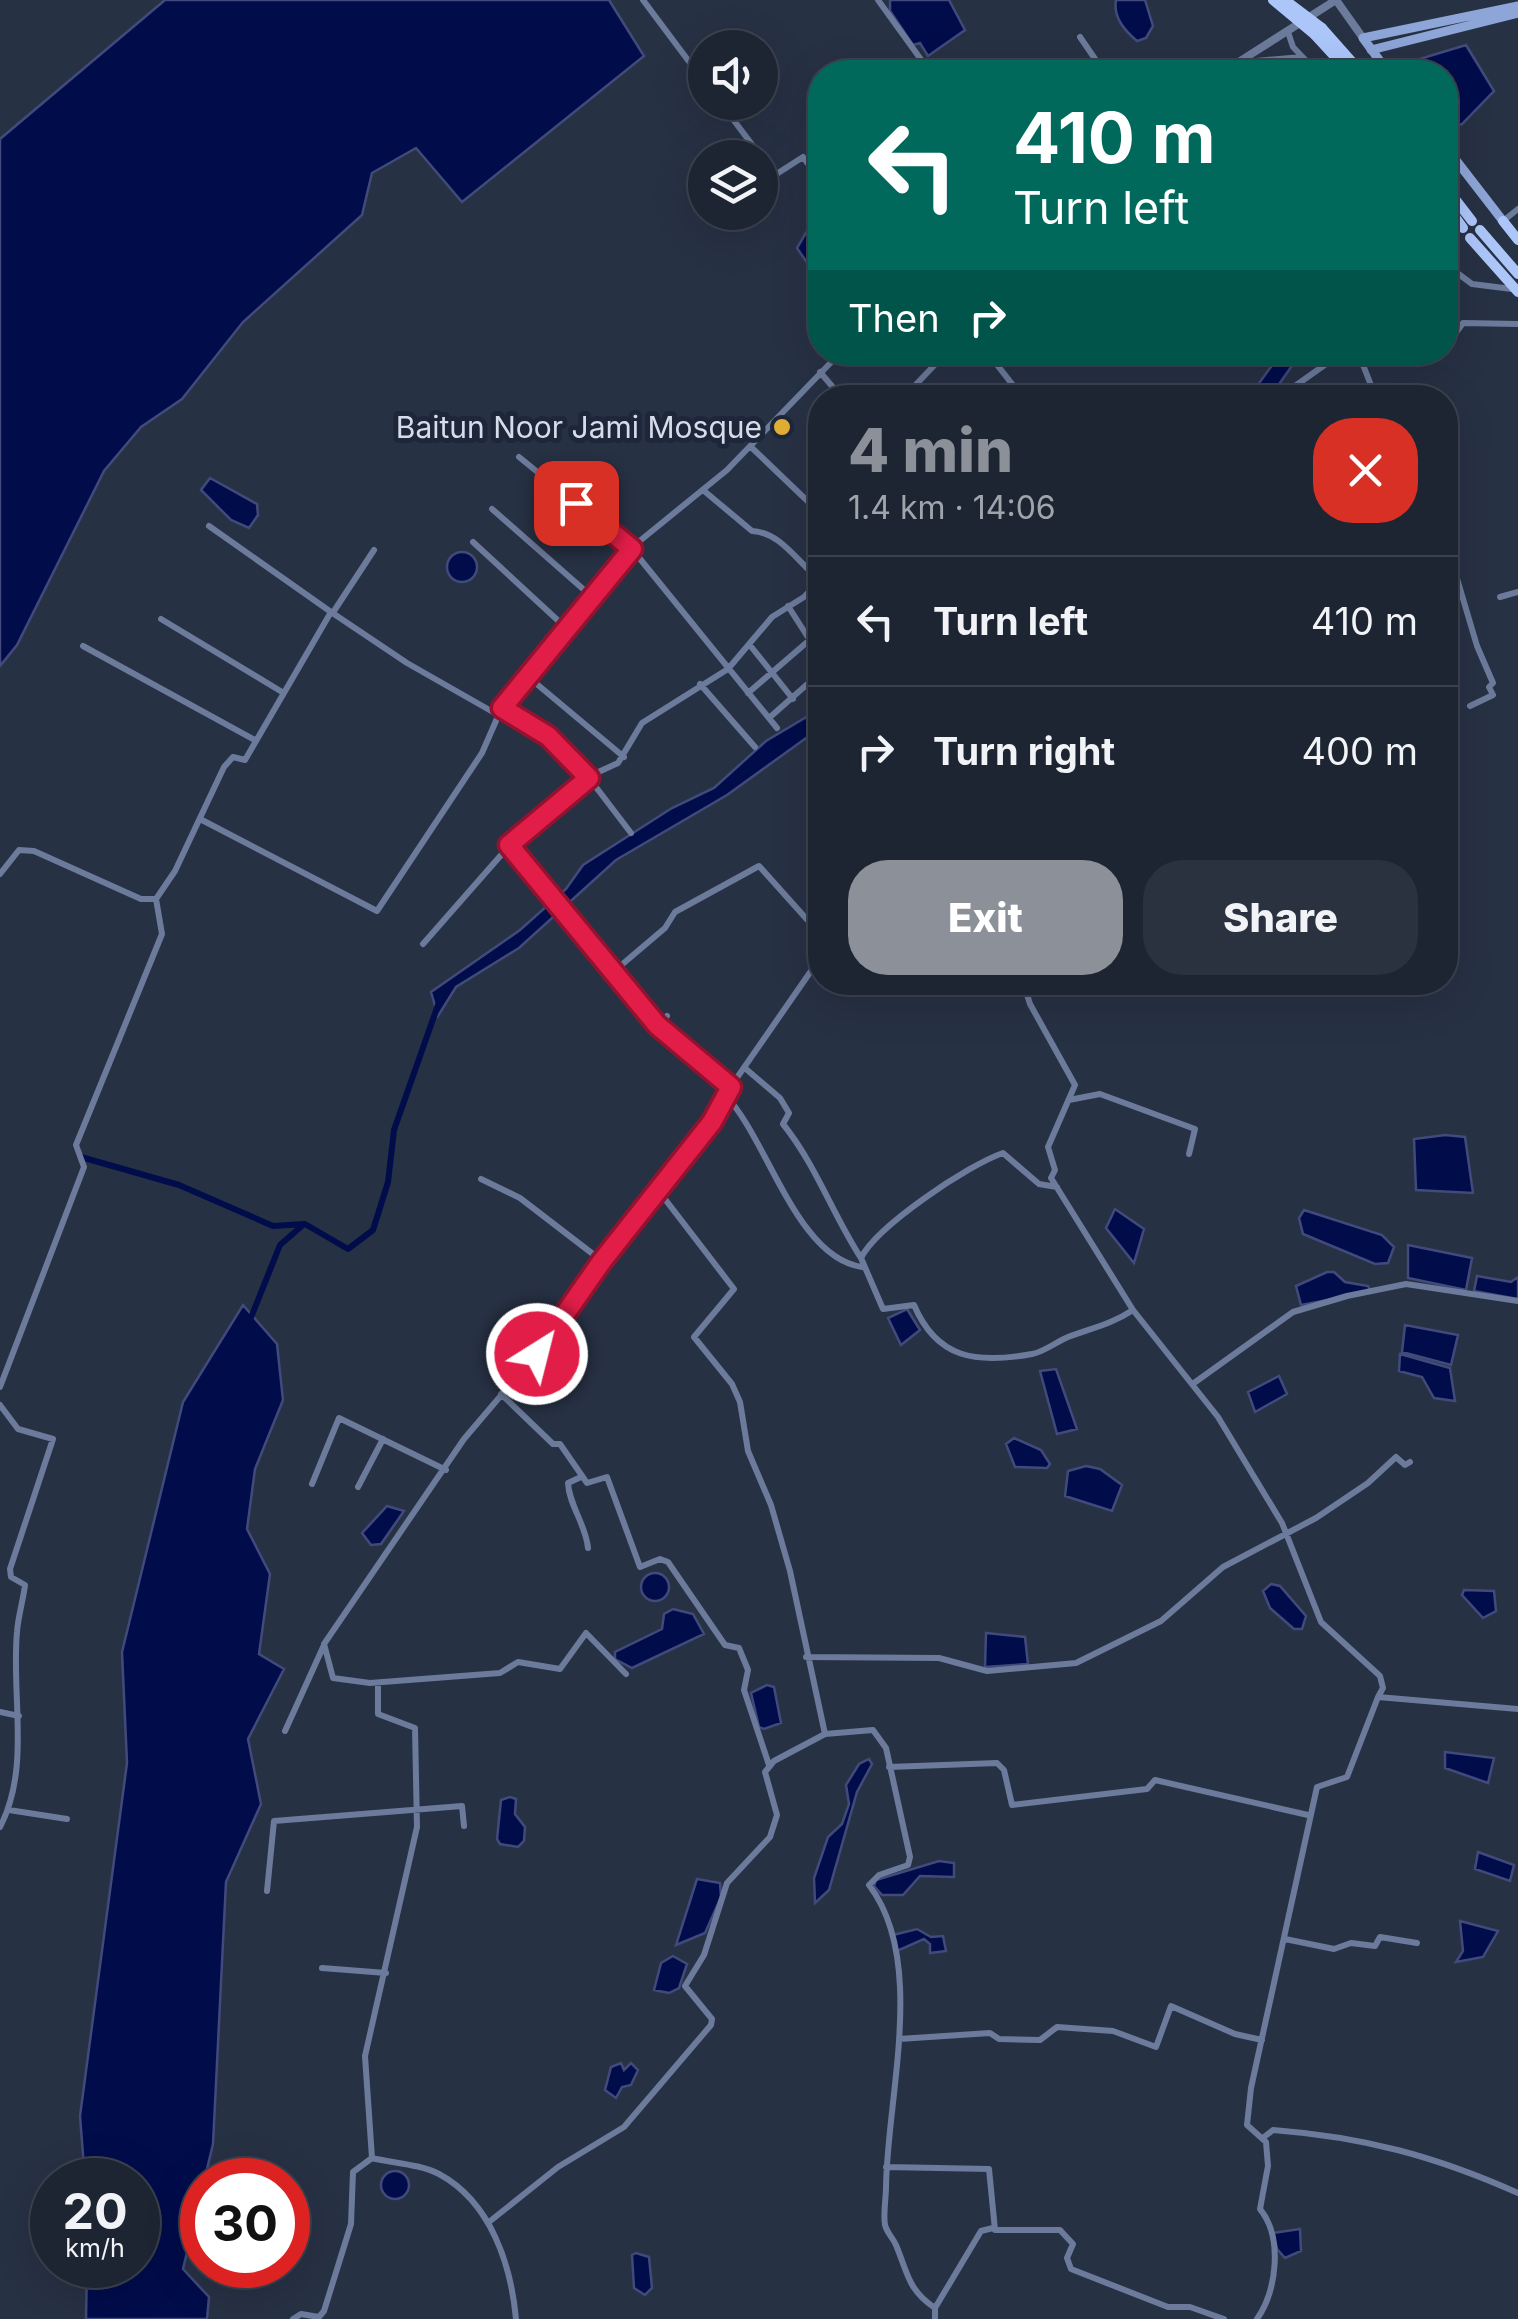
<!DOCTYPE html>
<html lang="en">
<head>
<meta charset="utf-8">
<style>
	body { margin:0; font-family:Inter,sans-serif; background:#2a313f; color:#f1f3f6; height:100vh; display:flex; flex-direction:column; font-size:38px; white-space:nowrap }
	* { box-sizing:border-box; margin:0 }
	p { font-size:32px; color:#a0a5ac }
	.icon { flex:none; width:55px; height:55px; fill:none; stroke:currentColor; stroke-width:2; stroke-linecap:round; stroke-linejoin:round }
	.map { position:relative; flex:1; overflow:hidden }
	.details { position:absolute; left:808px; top:385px; width:650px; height:610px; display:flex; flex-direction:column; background:#1d2533; border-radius:40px; box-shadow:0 10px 40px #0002,0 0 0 2px #3b424e }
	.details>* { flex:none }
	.top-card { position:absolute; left:808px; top:60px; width:650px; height:305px; border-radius:40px; box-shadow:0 10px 40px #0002,0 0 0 2px #3b424e; background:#00695c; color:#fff; overflow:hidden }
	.fabs { position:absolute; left:688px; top:30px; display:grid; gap:20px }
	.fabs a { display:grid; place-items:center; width:90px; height:90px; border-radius:50%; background:#1d2533; box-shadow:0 10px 40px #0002,0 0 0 2px #3b424e; font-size:50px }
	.speed { position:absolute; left:30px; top:2158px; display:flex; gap:20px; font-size:50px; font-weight:700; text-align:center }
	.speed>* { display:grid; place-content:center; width:130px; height:130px; border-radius:50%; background:#1d2533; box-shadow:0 10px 40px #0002,0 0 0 2px #3b424e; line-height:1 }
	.speed small { font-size:25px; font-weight:400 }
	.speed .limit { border:15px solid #d22; background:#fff; color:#111 }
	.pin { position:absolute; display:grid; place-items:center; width:85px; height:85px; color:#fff; margin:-42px; border-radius:20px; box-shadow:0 5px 15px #0006 }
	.me { position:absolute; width:110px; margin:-55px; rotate:36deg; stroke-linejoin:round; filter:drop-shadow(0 0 8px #0008) }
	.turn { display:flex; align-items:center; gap:35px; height:210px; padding:0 40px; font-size:45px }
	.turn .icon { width:130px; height:130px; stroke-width:2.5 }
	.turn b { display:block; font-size:70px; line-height:85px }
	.then { display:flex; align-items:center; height:95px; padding:0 40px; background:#0003; gap:20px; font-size:38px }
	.round { display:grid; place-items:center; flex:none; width:105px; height:105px; border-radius:40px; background:#2a313f }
	.overview { display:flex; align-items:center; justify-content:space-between; height:170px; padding:0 40px }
	h1 { font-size:60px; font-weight:800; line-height:75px; color:#8c9099 }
	.primary-button { display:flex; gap:20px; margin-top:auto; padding:20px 40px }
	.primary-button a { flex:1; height:115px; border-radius:40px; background:#8c9099; color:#fff; font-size:40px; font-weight:800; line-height:115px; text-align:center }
	.primary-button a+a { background:#2a313f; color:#f1f3f6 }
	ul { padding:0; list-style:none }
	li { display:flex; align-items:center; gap:30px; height:130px; padding:0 40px; border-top:2px solid #3b424e }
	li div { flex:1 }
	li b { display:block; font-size:38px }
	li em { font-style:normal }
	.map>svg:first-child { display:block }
</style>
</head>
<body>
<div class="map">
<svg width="1518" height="2319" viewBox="0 0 1518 2319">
	<rect width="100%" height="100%" fill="#273144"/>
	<path fill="#010c4b" stroke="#414a7a" stroke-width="2.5" d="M165,0h444l35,56 -182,146 -46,-54 -44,25 -10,42 -119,107 -61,77 -41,28 -37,44 -87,174 -17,21v-527z
		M890,0h59l16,30 -37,26 -8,-13 -7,2 -23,-34z
		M1116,0h29l8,26 -7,12 -9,3c-13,-11 -24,-24 -21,-41z
		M1466,45l28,46 -32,33 -12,3 -5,-7v-48l-43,-1 1,-7z
		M807,231l13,2v47l-11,-3 -1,-13 -11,-16z
		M1281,353h20l-31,44h-21z
		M210,478l47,26 1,11 -9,13 -18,-8 -30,-30z
		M447 567a15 15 0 1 1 30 0a15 15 0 1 1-30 0Z
		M820,709v19l-93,67 -111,65 -97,88 -63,39 -18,29 -7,-24 89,-62 46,-41 17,-24 89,-57 42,-20 52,-47z
		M1445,1135l20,2 8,56 -57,-3 -2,-51z
		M1115,1209l29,20 -10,34 -28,-35z
		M1304,1210l78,25 12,12 -6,16 -13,1 -72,-30 -4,-16z
		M1408,1245l64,13 -6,32 -58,-12z
		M1327,1272h7l11,10 23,4 3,6 -70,13 -5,-19z
		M1477,1276l34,6 7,-5v22l-44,-8z
		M243,1305l34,39 6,56 -28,69 -8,60 23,45 -11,80 25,15 -36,70 13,65 -35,78 -13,262 -30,125 26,28 -2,22h-121l1,-54h51v-85h-53l-5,-64 47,-353 -5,-111 61,-250z
		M907,1309l13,21 -19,15 -13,-27z
		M1405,1325l53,10 -7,30 -49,-13z
		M1400,1354l50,14 5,33 -21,-3 -12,-21 -23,-6z
		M1056,1369l21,60 -20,5 -17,-63z
		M1279,1376l8,18 -32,18 -7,-20z
		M1014,1438l27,12 9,14 -3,4 -32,-1 -9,-23z
		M1086,1466l14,3 22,16 -10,26 -47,-15 3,-25z
		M387,1506l17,5 -23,33 -10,1 -9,-12z
		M641 1587a14 14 0 1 1 28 0a14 14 0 1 1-28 0Z
		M1271,1584l9,2 26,30 -4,13h-8l-24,-21 -7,-17z
		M1464,1590l30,1 2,20 -13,7 -21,-23z
		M673,1609l20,5 11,20 -72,34 -17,-9v-7l47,-23 2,-15z
		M986,1633l39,4 3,27 -43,3z
		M767,1685l7,2 7,36 -17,6 -5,-2 -8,-34z
		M1445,1752l49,6 -6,25 -43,-15z
		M869,1759l3,5 -15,28 -28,98 -14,13 -1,-25 14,-41 14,-13 7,-20 -3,-19 13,-21z
		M510,1797l6,2 -1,15 10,13 -1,14 -6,6 -18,-3 -3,-5 4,-39z
		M1478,1852l36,13 -4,16 -35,-12z
		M939,1861l15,2v14l-34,-1 -17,19h-21l-8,-9 2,-6z
		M697,1879l23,4 1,14 -16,36 -29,12z
		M1460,1921l38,10 -15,26 -27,5 7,-11z
		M917,1929l14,8 12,-1 3,15 -16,2v-9l-6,-5 -27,12 -4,-16z
		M673,1956l14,8 -8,24 -10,5 -15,-3 7,-27z
		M621,2063l3,7 7,-7 7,7 -7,15 -9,2 -6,11 -11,-8 6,-23z
		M381 2185a14 14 0 1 1 28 0a14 14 0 1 1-28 0Z
		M1300,2229l1,22 -16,7 -8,-9 -4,-16z
		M636,2253l13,4 3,31 -7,7 -11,-7 -2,-33z"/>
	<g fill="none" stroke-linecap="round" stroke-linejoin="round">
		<path stroke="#010c4b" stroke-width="6" d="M81,1157l98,28 94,41 32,-2 43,25 25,-19 15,-48 6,-52 44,-125
			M250,1320l30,-75 24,-21"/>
		<path stroke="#6c7b9b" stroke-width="6" d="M643,0l62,83
			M878,0l52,72
			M1288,32l5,15 24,25
			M1080,37l24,35
			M1244,62l58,-5
			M720,102l55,73 28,-18 17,23
			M1503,221l15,-12
			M1445,264l27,20 40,5
			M1445,334h10l8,-11 55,1
			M987,352l36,46
			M1358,352l18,46
			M999,363l16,-11
			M1365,365l16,-13
			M820,372l22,26
			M903,398l44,-46
			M1278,398l65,-46
			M751,447l69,66
			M519,457l113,92 145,179
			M492,509l99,87
			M209,526l122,86
			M1445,538l32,108 16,37 -4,4 4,8 -23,11
			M473,542l92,85
			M1500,597l18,-5
			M788,606l32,50
			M334,611l40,-61
			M161,619l121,73
			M749,644l44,55
			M83,646l172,94
			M526,675l98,82
			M700,684l55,63
			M748,693l72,-62
			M502,707l46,29 41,42 42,55
			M769,718l51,-45
			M200,819l177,92 105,-158 20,-46 98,-124 36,-39 91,-74 114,-118
			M509,845l148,180 74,62
			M0,874l19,-24 15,1 107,48h15
			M423,944l93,-106 78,-64 24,-11 24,-40 86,-54 44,-52 32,-20 16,-17c-21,-16 -39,-48 -68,-49l-49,-41
			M612,973l53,-45 10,-16 84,-46 61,68
			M1023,982l7,22 45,81 -27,62 7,23 -4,8 82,132 85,107 64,106 39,99 59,54 3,12 -5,9 140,12
			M657,1025l10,-9
			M746,1069l34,29 9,15 -6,11c33,41 50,91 78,134
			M725,1095c42,42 71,163 137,172
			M1069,1100l31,-6 95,35 -6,25
			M481,1179l39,19 82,63
			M1057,1187l-18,-3 -36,-31c-35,12 -126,73 -142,105l22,51 31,-4c23,54 62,59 118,49 12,-2 24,-12 36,-17 24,-9 44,-13 65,-27
			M658,1190l76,99 -40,48 38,47 8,18 8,49 23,54 19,66 35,163 48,-4 13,18 24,109 -2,8 -29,10 -10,10c58,76 18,212 17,302 0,12 -3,26 -1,38 2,8 8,13 11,20 12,29 12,45 39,63v11
			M1194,1383l99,-71 54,-16 59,-12 112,17
			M0,1387l84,-220 -8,-22 86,-211 -6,-35 19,-28 49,-104 9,-10 12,3 86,-148 76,51 93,53
			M501,1394l52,50h7l27,39 20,-6 33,90 20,-8 8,3 57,83 14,3 9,22 -4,20 25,75
			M0,1405l18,24 35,10 -43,130 1,8 14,8c-2,16 -7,32 -8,47 -6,63 14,136 -17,195
			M581,1477l-13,6c1,22 18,42 20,65
			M312,1484l27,-66 107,52
			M358,1487l25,-48
			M806,1657l133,1 48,13 89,-8 85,-42 62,-54 93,-49 52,-35 28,-26 9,8 5,-3
			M626,1674l-40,-41 -26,36 -42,-7 -18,11 -130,10 -37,-5 -9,-34 140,-205 73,-86 65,-92 110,-139 13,-27 95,-137
			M0,1712l19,4
			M285,1731l39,-86
			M889,1767l108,-4 7,7 8,35 135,-16 8,-9 153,35
			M9,1810l58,9
			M267,1891l7,-70 188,-15 2,20
			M1285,1939l49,10 17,-6 24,3 5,-9 37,6
			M322,1968l64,5
			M899,2039l91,-6 9,6 41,1 17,-13 56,4 43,16 15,-41 64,28 27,6
			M1264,2137l9,-7c91,7 162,26 245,63
			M372,2158l-7,-102 52,-229 -2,-99 -37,-14v-31
			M886,2167l103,2 6,61h65l13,14 -6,14 4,11 97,38h22l34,12
			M489,2222l69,-55 66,-40 87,-102 1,-6 -27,-33 19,-31 23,-72 43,-46 7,-22 -12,-43 9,-11 51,-27
			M935,2308l46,-77 12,-3
			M293,2319l8,-5 18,3 5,-6 27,-87 2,-52 19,-14c20,5 48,6 67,16 52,28 72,91 77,145
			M1257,2319c20,-29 26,-82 3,-110l8,-43 -2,-24 -19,-17 4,-37 66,-301 30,-10 31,-80"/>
		<path stroke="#6c7b9b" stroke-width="8" d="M1336,0l27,38
			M1223,72l113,-72"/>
		<path stroke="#8da5d7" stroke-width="9" d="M1371,50l147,-37
			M1388,72l-25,-34 155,-32
			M1445,146l58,75"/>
		<path stroke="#adc6fa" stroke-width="10" d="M1322,28l39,44
			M1315,35l34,37
			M1445,186l27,35
			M1445,203l18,25
			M1503,221l15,19
			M1480,230l38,44
			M1470,238l48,54"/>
		<path stroke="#adc6fa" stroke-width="10" d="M1273,0l42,35
			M1285,0l37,28"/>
	</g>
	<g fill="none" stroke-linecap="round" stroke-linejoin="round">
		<g stroke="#92132f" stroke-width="25">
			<path id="route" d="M537,1354l65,-93 110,-139 19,-35 -74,-62 -148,-180 80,-67 -41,-42 -46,-28 130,-159 -56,-46"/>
		</g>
		<use href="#route" stroke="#e11d48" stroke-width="18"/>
	</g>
	<circle fill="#e2af34" stroke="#1e273a" stroke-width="4" cx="782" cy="427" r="10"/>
	<g text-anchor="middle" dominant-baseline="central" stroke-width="10" stroke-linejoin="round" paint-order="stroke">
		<g font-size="30" fill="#d6dce9" stroke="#1e273a" text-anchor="end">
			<text x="762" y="427">Baitun Noor Jami Mosque</text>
		</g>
	</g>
</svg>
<div class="fabs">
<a><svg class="icon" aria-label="sound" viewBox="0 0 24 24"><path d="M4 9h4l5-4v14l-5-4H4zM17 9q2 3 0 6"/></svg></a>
<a><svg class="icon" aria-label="layers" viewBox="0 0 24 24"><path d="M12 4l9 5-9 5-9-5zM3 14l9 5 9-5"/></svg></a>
</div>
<div class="speed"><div>20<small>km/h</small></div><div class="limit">30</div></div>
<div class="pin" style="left:576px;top:503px;background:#d93025"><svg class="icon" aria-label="arrive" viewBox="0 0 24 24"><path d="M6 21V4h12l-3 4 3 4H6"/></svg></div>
<svg class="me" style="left:537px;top:1354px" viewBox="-20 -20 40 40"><circle r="17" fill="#e11d48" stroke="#fff" stroke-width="3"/><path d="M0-11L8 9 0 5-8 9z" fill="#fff"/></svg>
<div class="top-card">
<div class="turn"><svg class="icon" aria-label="left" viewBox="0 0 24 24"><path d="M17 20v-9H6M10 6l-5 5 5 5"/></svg><div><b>410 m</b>Turn left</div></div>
<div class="then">Then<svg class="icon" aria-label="right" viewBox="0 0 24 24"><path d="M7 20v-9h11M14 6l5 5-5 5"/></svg></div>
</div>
<section class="details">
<div class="overview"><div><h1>4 min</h1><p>1.4 km · 14:06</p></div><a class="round" style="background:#d93025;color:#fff"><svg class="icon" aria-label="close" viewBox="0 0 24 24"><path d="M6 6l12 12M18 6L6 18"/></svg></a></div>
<ul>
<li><svg class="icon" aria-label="left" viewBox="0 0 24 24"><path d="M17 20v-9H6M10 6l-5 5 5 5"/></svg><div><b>Turn left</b></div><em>410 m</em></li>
<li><svg class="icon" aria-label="right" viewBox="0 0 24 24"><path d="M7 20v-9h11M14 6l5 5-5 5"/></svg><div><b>Turn right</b></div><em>400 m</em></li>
</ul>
<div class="primary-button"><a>Exit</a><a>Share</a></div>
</section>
</div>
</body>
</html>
